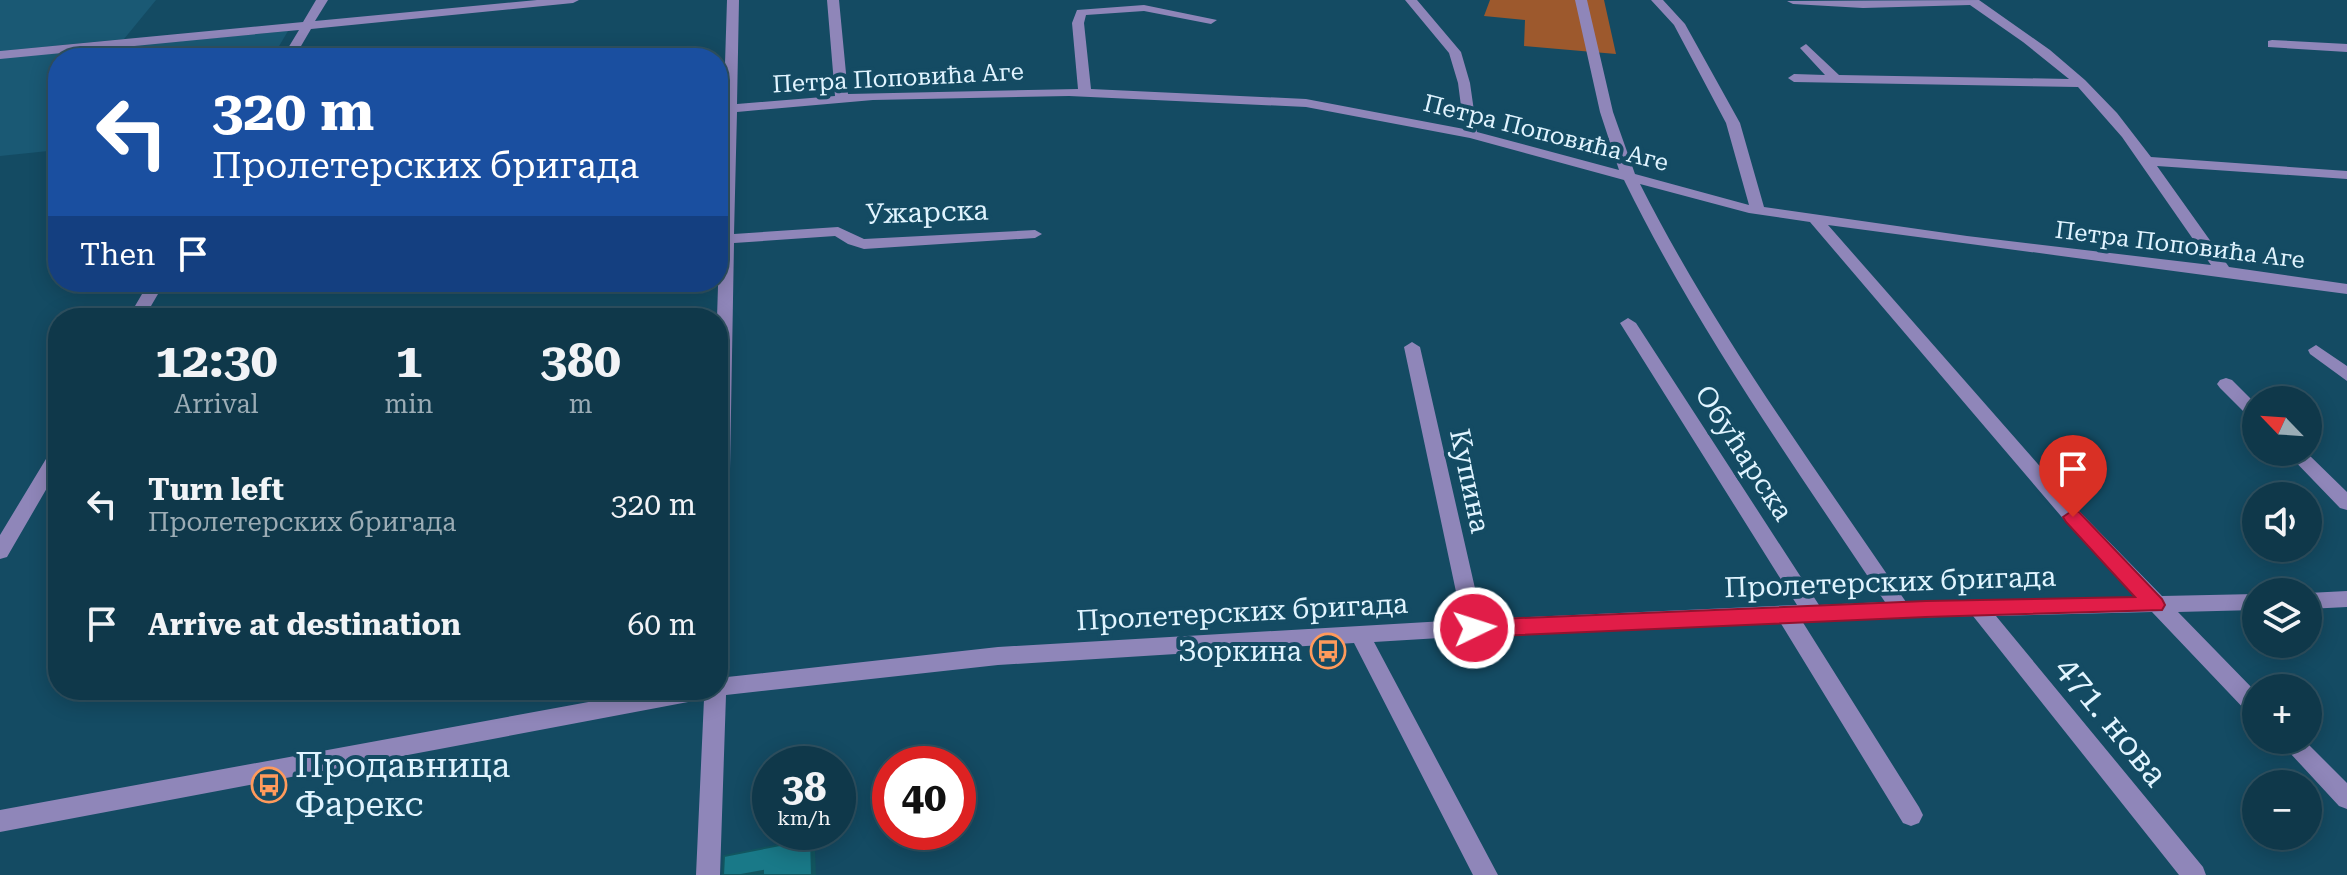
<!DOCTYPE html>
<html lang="en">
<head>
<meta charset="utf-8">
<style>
	body { margin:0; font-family:"Roboto Serif",serif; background:#1d4354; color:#f1f3f6; height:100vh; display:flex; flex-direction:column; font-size:30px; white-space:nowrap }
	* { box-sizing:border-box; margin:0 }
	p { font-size:26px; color:#9bacb5 }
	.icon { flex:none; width:44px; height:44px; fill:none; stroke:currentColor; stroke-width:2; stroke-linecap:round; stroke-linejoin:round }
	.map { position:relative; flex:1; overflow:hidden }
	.details { position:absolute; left:48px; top:308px; width:680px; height:392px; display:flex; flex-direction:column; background:#0f384a; border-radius:32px; box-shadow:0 4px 20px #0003,0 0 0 2px #2f5262 }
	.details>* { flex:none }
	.banner { position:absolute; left:48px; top:48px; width:680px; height:244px; border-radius:32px; box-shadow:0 4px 20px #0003,0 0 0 2px #2f5262; background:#1a4fa0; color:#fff; overflow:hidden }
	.needle { width:52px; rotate:295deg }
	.buttons { position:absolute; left:2242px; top:386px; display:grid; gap:16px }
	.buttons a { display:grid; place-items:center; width:80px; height:80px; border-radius:50%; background:#0f384a; box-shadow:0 4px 20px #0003,0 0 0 2px #2f5262; font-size:40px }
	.speed { position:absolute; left:752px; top:746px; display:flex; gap:16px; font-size:40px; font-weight:700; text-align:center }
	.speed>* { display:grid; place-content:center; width:104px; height:104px; border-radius:50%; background:#0f384a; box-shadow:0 4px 20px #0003,0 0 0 2px #2f5262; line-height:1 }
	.speed small { font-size:20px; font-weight:400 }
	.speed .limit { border:12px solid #d22; background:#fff; color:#111 }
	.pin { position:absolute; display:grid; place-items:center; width:68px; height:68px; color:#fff; margin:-82px -34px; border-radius:50% 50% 50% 0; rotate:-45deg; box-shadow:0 0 8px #0007 }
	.pin .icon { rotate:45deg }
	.me { position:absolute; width:88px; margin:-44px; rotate:86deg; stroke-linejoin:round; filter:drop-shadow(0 0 6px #0008) }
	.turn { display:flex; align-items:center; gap:28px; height:168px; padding:0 32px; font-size:36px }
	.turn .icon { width:104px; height:104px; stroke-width:2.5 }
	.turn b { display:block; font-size:56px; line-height:68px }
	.then { display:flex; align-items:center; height:76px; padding:0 32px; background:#0003; gap:16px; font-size:30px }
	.eta { display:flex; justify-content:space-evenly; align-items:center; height:136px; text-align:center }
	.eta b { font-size:48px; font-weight:700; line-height:56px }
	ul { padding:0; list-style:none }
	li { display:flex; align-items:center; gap:24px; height:120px; padding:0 32px }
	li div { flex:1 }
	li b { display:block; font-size:30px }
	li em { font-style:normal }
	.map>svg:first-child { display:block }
</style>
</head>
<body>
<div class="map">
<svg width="2347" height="875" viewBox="0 0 2347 875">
	<rect width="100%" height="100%" fill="#144b63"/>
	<path fill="#1a5974" d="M0,0h156l-32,39 -124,12z
		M288,31l-16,27h-214v92l-58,6v-98z"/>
	<path fill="#9d592d" d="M1490,0h114l12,54 -92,-8 1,-26 -41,-4z"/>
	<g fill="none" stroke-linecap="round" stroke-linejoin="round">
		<path fill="#8f86b9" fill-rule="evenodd" d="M316,0h12l-13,21 222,-21h42l-6,3 -262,26 -17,29h-12l17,-28 -299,29v-8l303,-29z
			M727,0h12l-2,104 98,-8 -8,-96h12l9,94 230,-5 -6,-66 5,-13 67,-5 73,15 -6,4 -67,-13 -58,4 -2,8 7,66 215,10 158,30 -6,-46 -9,-30 -44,-53h12l44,52 9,31 7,49 142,38 -19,-58 -25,-112h12l26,112 22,62 114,31 -23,-82 -52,-98 -23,-25h12l22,24 55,99 24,84 203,29 244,29 -89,-128 -44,-50 -284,-5 -6,-4 6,-4 31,1 -25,-27 6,-4 33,31 230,4 -46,-37 -53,-37 -107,3 -70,-4 -6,-3 192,-1 71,50 35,30 32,33 34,44 196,14v8l-190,-13 72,101 118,17v10l-519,-69 252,287 82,84 94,-2v16l-78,2 78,80v23l-8,-2 -96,-101 -156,4 207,251 3,8h-27l-206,-259 -171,5 117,186 4,8 -4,8 -8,3 -8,-3 -123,-201 -193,7 -213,13 124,233h-25l-119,-232 -356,22 -272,30 -6,180h-24l8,-176 -704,133v-22l654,-120h64v-12l280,-31 464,-27 -58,-273 8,-5 8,5 62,272 315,-14 -177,-282 8,-5 8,5 183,282 66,-3c-92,-138 -188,-273 -261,-422l-154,-42 -164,-31 -237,-11 -196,4 -136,12 -3,122 104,-7 26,12 171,-9 7,4 -7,4 -171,11 -16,-5 -13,-8 -101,7 -6,339 -3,5 -7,3 -1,-272zM1640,184l109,29 61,9 256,300 71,75 -231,5c-93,-137 -191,-270 -266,-418z
			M2272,40l75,4v8l-79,-5v-6z
			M149,282h16l-21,36h-16z
			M2316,345l31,21v15l-37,-27 -2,-4z
			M2226,378l6,2 24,24v16l-6,-2 -30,-30 -3,-4 3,-4z
			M58,447v22l-51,88 -7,2v-24l52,-86z
			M2286,452h20l41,40v18l-7,-2z
			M2347,591v16l-39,2v-16z
			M2278,740h26l43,43v26l-8,-3z"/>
	</g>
	<path fill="#12555f" d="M811,839l4,11 1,25h-4z
		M763,871l2,4h-24z"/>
	<path fill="#197988" stroke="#12555f" stroke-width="2" d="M811,839l1,36h-49v-4l-22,4h-18l1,-19z"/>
	<path fill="#e11d48" stroke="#92132f" stroke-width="2" d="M2073,510l6,2 83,87 3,6 -3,5 -236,7 -452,20 -7,-3 -3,-6 3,-6 7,-2 452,-19 209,-4 -69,-75 -3,-5z"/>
	<defs>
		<g id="bus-ring" transform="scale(1.8)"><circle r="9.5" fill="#144b63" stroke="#ff9a5b" stroke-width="1.5"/><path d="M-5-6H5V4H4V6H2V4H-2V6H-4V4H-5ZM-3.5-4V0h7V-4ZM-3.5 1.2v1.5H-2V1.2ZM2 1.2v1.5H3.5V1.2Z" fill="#ff9a5b"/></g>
	</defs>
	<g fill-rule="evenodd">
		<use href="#bus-ring" x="1328" y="651"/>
		<use href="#bus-ring" x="269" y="785"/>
	</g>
	<g text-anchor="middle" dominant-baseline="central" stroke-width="8" stroke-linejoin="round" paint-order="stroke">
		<g font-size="24" fill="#e0f4ff" stroke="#144b63">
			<text transform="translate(898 78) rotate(-3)">Петра Поповића Аге</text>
			<text transform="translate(1546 133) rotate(14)">Петра Поповића Аге</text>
			<text transform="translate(2180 245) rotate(7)">Петра Поповића Аге</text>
		</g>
		<g font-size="28" fill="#e0f4ff" stroke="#144b63">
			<text transform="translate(927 212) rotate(-2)">Ужарска</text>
			<text transform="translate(1744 453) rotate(57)">Обућарска</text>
			<text transform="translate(1470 481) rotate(78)">Купина</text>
			<text transform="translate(1890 582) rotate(-2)">Пролетерских бригада</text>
			<text transform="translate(1242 612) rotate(-3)">Пролетерских бригада</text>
		</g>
		<g font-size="28" fill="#e0f4ff" stroke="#144b63" text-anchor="end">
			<text x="1302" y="651">Зоркина</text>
		</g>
		<g font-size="34" fill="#e0f4ff" stroke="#144b63">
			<text transform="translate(2112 721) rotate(51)">471. нова</text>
		</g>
		<g font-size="34" fill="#e0f4ff" stroke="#144b63" text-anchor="start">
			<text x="295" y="765">Продавница<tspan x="295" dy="39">Фарекс</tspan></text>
		</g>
	</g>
</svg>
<div class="buttons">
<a><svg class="needle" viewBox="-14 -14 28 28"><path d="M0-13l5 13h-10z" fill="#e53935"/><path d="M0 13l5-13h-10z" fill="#9bacb5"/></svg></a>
<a><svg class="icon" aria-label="sound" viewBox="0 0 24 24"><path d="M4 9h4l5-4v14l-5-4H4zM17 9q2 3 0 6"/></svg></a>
<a><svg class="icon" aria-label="layers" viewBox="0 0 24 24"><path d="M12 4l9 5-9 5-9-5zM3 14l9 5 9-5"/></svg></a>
<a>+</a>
<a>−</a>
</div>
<div class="speed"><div>38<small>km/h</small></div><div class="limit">40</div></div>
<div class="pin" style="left:2073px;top:517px;background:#d93025"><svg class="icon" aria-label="arrive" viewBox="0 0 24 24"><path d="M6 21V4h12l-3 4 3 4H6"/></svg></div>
<svg class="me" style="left:1474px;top:628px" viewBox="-20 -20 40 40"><circle r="17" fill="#e11d48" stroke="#fff" stroke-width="3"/><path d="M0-11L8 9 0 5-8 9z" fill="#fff"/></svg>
<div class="banner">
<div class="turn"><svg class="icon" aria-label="left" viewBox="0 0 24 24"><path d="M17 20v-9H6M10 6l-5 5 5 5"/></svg><div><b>320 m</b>Пролетерских бригада</div></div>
<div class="then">Then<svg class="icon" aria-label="arrive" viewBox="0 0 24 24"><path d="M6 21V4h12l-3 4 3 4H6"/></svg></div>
</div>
<section class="details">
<div class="eta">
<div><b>12:30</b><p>Arrival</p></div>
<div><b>1</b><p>min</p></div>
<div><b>380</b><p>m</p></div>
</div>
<ul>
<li><svg class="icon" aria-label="left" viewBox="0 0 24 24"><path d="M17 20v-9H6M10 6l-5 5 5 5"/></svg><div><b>Turn left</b><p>Пролетерских бригада</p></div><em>320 m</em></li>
<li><svg class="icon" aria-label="arrive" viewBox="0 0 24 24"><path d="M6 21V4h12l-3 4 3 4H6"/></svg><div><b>Arrive at destination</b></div><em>60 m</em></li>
</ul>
</section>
</div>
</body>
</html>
